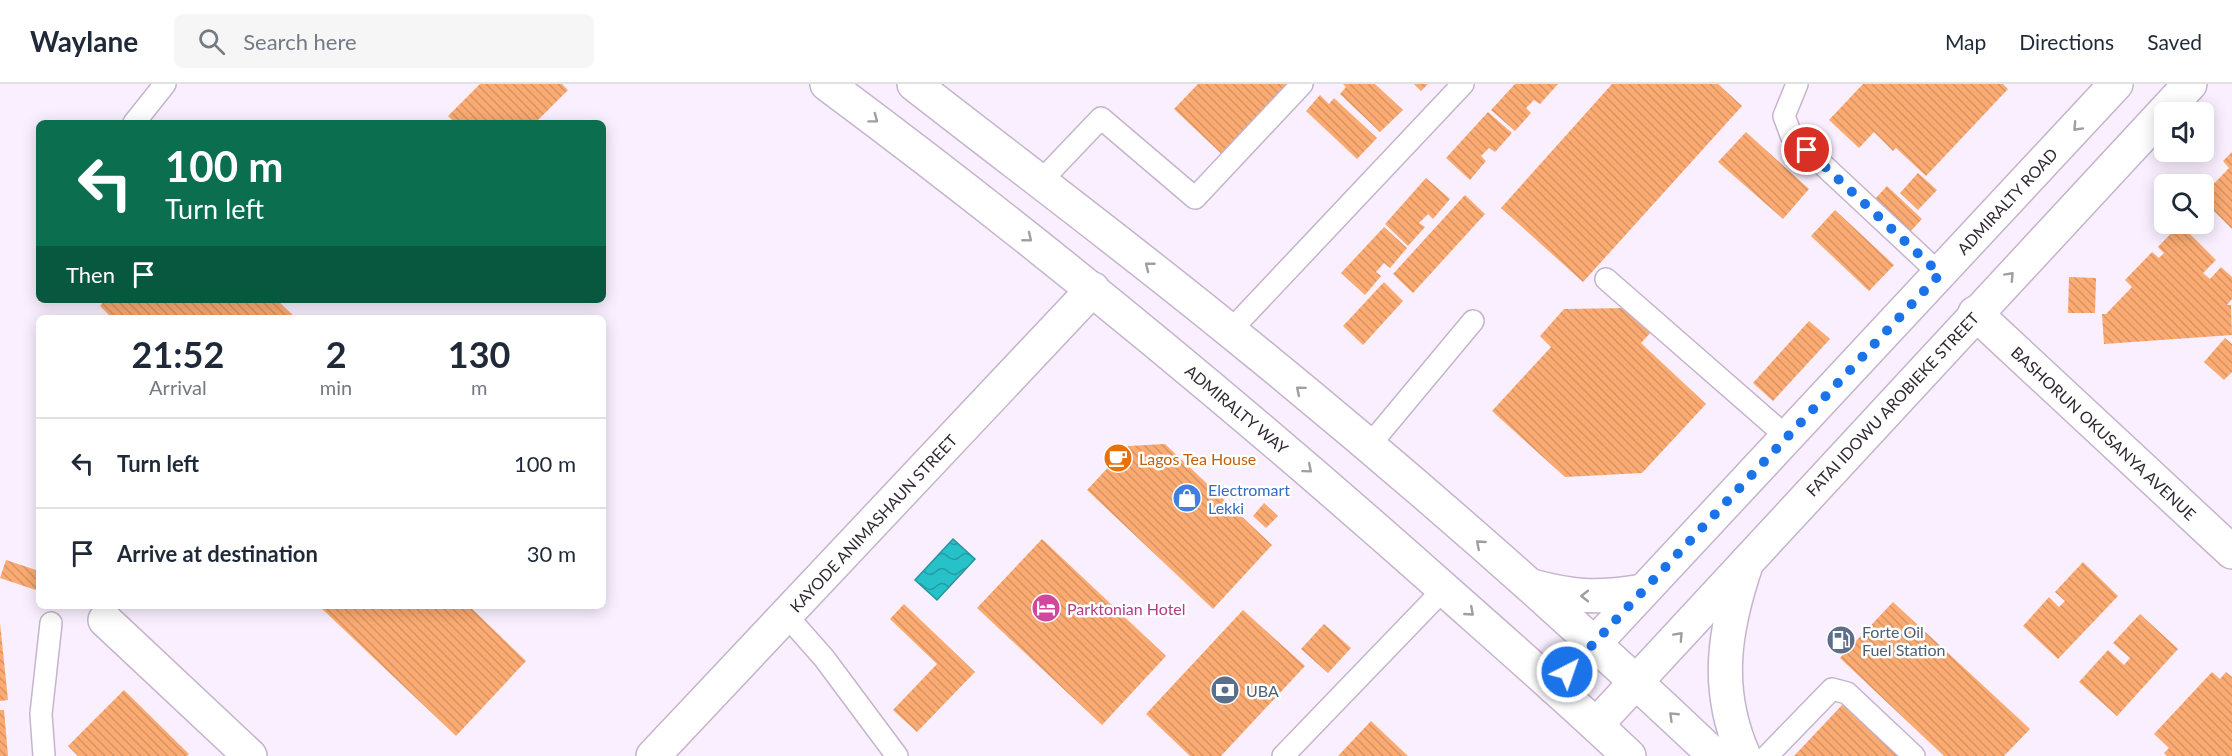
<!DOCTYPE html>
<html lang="en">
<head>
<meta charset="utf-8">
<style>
	body { margin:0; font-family:Lato,sans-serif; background:#f6f6f7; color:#1f2937; height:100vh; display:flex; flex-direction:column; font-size:22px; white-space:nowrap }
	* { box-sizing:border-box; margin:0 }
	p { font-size:20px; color:#747a83 }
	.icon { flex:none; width:33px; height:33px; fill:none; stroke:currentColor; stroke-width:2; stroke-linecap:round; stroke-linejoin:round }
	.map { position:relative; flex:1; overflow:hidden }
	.drawer { position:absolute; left:36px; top:231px; width:570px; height:294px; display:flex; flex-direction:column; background:#fff; border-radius:9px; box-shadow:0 3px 15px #0003 }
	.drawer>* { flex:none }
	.top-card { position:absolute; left:36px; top:36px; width:570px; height:183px; border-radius:9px; box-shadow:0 3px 15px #0003; background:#0b6e4f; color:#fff; overflow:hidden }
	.buttons { position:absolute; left:2154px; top:18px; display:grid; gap:12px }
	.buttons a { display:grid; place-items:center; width:60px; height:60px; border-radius:9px; background:#fff; box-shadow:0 3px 15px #0003; font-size:30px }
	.pin { position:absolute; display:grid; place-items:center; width:51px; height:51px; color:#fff; margin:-26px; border:3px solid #fff; border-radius:50%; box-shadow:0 2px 6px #0007 }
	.me { position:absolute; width:66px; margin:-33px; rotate:41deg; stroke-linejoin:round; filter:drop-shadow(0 0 4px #0008) }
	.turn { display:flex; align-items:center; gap:21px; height:126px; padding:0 30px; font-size:27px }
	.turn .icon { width:78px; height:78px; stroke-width:2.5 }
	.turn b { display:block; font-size:42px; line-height:51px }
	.then { display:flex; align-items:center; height:57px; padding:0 30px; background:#0003; gap:12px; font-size:22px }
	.eta { display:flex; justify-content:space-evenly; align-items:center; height:102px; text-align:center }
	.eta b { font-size:36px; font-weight:700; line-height:42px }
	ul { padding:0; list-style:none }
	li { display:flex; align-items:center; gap:18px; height:90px; padding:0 30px; border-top:2px solid #e0e1e3 }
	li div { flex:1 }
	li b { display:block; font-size:22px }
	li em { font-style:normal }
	header { display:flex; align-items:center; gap:36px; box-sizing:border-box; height:84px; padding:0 30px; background:#fff; border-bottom:2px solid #e0e1e3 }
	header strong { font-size:28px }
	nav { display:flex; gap:33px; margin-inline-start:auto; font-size:21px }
	.search { width:420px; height:54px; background:#f6f6f7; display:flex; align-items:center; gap:15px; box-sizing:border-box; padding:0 21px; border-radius:9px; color:#747a83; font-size:22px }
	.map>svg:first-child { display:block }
</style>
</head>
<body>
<header>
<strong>Waylane</strong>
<div class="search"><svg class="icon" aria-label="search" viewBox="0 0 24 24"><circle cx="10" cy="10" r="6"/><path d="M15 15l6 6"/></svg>Search here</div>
<nav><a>Map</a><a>Directions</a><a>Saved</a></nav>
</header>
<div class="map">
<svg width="2232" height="672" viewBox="0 0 2232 672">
	<defs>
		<pattern id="water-waves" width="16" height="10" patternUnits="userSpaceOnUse" patternTransform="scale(1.5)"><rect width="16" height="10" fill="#27c1ca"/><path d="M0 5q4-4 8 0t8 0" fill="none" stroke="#229da5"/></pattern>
		<pattern id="building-back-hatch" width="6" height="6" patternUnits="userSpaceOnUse" patternTransform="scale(1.5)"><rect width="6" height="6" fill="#fbab72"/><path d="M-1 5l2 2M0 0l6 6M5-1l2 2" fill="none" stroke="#d79363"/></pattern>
	</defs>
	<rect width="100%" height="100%" fill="#f9effe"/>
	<path fill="url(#water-waves)" stroke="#29939c" stroke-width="1.5" d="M953,455l22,20 -38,41 -22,-20z"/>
	<path fill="url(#building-back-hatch)" d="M480,0h82l6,6 -33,33h-80l-7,-7z
		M1198,0h103l-72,77 -55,-52z
		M1343,0h32l28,26 -23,22 -40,-38 6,-7z
		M1414,0h14l-7,7z
		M1515,0h43l-18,20 -6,-4 -8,8 5,5 -16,18 -24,-21z
		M1612,0h106l24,22 -159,176 -82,-74z
		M1863,0h140l5,5 -82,87 -30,-28 -3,3 -19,-19 -15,16 -30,-28z
		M1320,11l9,9 5,-6 43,40 -20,21 -51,-48z
		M1488,28l24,21 -17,19 -6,-4 -8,8 5,5 -16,19 -24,-22z
		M1746,48l63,57 -26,30 -65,-57z
		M2232,68v77l-28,-28v-7l25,-26 -6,-7z
		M1918,89l19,17 -19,20 -18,-17z
		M1426,94l24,21 -17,20 -5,-5 -9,9 6,4 -17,19 -23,-22z
		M1887,102l35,33 -14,15 -35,-33z
		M1465,111l20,19 -72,79 -20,-19z
		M1835,126l59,55 -25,26 -58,-55z
		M2180,140l36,36 -13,13 7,6 11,-12 11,10v22l-5,6h4l1,30 -128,9 -2,-30h4l26,-27 -7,-7 27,-28 7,6 5,-5 -6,-6z
		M1384,143l23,21 -17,20 -6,-5 -8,9 5,4 -16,19 -24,-22z
		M2069,193l27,1 -1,35h-27z
		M1384,198l19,19 -40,44 -20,-19z
		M105,216h172l19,18h-184l-12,-12z
		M1628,224l24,23 -11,12 65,61 -64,69 -77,4 -73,-66 59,-64 -11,-11 24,-27z
		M1809,237l21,18 -57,62 -20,-18z
		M2225,254l7,6v28l-8,8 -20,-18z
		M1165,360l107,101 -59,64 -126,-119 41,-44z
		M1264,419l14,13 -12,12 -13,-12z
		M1042,455l124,117 -64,69 -125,-117z
		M6,476l33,11v20l-39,-13z
		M2083,478l35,34 -60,63 -35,-33 26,-29 10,10 6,-6 -10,-9z
		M1893,518l137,127 -26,27h-60l-104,-98z
		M904,520l71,68 -58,60 -24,-22 44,-46 -47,-45z
		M319,522h150l57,55 -70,75z
		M1243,526l62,56 -84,90h-31l-44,-42z
		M2140,530l38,35 -61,67 -38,-34 29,-32 16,15 6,-7 -17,-15z
		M0,539l8,77 -8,1z
		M1324,540l27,24 -23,25 -27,-24z
		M2212,588l8,7 6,-7 6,5v79h-65l-3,-3 5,-5 -15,-14z
		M124,606l65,64 -2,2h-109l-10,-10z
		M1844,619l57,53h-107z
		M0,626h4l4,46h-8z
		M1371,637l37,35h-70z"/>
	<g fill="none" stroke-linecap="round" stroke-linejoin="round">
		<g stroke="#c4b4cc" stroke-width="24">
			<path id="service" d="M1797,0l-13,32 7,19 149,139
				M134,39l31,-39
				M1039,99l62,-65 94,80 107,-114
				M1606,195l181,158
				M1230,247l233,-247
				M1368,363l105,-126
				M786,531l38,43 73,98
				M44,672l-3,-42 10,-91
				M1283,672l161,-167
				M1767,672l65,-67 15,4 67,63"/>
		</g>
		<g stroke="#c4b4cc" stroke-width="36">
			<path id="minor" d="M1975,229l257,239
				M105,536l145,136
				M653,672l440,-467"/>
		</g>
		<g stroke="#c4b4cc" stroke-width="36">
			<path id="tertiary" d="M1554,603l562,-603
				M1596,641l594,-641"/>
		</g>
		<g stroke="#c4b4cc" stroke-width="36">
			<path id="primary" d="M827,0c214,159 419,329 618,506 62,55 124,109 184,166
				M914,0c105,82 212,162 315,246 167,135 330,278 486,426
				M1532,502c43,12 68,12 111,5
				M1744,672c-30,-67 -20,-127 3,-194"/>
		</g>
		<use href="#service" stroke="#fff" stroke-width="21"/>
		<use href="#minor" stroke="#fff" stroke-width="33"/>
		<use href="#tertiary" stroke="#fff" stroke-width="33"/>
		<use href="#primary" stroke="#fff" stroke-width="33"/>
	</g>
	<defs><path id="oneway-chevron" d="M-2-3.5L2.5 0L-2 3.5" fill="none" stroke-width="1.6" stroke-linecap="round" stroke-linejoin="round" transform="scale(1.5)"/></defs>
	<g stroke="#a19ea2">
		<use href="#oneway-chevron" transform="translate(874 35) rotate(37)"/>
		<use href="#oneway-chevron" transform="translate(2077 43) rotate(133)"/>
		<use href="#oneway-chevron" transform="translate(1028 154) rotate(39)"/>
		<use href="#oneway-chevron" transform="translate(1149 182) rotate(-142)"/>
		<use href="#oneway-chevron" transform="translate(2010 192) rotate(-47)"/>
		<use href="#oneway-chevron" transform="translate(1300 306) rotate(-140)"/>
		<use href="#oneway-chevron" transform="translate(1308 385) rotate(40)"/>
		<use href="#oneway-chevron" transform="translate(1480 460) rotate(-139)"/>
		<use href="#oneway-chevron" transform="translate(1585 512) rotate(-180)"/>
		<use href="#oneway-chevron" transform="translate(1470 528) rotate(41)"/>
		<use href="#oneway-chevron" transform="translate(1679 552) rotate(-47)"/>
		<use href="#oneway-chevron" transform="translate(1673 632) rotate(-136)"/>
	</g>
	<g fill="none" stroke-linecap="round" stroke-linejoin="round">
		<path stroke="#1a73e8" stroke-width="10" stroke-dasharray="0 18" d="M1567,588l373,-398 -133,-124"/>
	</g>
	<defs>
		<g id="cafe-disc" transform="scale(1.5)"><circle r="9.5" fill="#e8710a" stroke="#fff"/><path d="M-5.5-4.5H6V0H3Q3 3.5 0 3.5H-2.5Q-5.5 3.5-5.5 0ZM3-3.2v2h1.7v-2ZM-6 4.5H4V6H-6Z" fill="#fff"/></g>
		<g id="shop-disc" transform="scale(1.5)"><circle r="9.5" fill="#3f7fe0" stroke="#fff"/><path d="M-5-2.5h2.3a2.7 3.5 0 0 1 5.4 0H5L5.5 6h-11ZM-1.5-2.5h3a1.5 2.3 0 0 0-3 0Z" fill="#fff"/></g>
		<g id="hotel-disc" transform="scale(1.5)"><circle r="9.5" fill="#d1479c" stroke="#fff"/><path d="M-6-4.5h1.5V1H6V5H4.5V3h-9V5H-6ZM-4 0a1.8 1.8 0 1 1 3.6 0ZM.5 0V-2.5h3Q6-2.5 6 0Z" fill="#fff"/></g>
		<g id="fuel-disc" transform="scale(1.5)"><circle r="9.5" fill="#5c6f8a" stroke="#fff"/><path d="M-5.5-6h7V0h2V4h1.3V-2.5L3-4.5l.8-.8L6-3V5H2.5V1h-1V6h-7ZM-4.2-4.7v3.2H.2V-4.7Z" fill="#fff"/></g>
		<g id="bank-disc" transform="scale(1.5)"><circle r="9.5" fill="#5c6f8a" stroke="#fff"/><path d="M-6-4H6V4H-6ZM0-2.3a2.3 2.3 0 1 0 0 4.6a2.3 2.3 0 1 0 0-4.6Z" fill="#fff"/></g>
	</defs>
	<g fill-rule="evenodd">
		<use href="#cafe-disc" x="1118" y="374"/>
		<use href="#shop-disc" x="1187" y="414"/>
		<use href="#hotel-disc" x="1046" y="524"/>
		<use href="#fuel-disc" x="1841" y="556"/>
		<use href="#bank-disc" x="1225" y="606"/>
	</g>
	<g text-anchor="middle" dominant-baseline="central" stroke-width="5" stroke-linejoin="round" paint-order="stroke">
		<g font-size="16" fill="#2f2831" stroke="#fff">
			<text transform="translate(2007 117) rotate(-47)">ADMIRALTY ROAD</text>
			<text transform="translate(1892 320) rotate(-47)">FATAI IDOWU AROBIEKE STREET</text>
			<text transform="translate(1237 325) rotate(40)">ADMIRALTY WAY</text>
			<text transform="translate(2104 349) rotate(43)">BASHORUN OKUSANYA AVENUE</text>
			<text transform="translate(873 439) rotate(-47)">KAYODE ANIMASHAUN STREET</text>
		</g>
		<g font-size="16" fill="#c56008" stroke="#fff" text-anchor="start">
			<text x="1139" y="374">Lagos Tea House</text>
		</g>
		<g font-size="16" fill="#366cbe" stroke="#fff" text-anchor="start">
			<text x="1208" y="405">Electromart<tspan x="1208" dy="18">Lekki</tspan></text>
		</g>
		<g font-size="16" fill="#b23c85" stroke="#fff" text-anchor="start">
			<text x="1067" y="524">Parktonian Hotel</text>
		</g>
		<g font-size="16" fill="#4e5e75" stroke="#fff" text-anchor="start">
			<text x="1862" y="547">Forte Oil<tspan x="1862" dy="18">Fuel Station</tspan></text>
			<text x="1246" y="606">UBA</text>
		</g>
	</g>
</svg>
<div class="buttons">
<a><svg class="icon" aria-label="sound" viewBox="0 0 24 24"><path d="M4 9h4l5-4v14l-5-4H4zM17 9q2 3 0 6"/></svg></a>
<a><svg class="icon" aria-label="search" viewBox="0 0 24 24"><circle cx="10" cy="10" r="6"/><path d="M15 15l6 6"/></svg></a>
</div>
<div class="pin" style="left:1807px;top:66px;background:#d93025"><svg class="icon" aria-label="arrive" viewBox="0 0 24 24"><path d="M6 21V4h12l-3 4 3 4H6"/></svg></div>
<svg class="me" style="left:1567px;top:588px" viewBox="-20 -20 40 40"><circle r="17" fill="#1a73e8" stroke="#fff" stroke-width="3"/><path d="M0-11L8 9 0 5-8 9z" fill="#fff"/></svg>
<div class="top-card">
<div class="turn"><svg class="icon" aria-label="left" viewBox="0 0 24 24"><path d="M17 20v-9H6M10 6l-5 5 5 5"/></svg><div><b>100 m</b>Turn left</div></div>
<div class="then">Then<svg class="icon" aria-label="arrive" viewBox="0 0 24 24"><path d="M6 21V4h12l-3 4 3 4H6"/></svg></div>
</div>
<section class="drawer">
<div class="eta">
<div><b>21:52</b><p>Arrival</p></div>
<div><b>2</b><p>min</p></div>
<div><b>130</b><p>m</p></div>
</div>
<ul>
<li><svg class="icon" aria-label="left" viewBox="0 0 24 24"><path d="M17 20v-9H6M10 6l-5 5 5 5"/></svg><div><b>Turn left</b></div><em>100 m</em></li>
<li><svg class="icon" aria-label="arrive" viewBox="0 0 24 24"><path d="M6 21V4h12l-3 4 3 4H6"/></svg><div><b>Arrive at destination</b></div><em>30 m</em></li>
</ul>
</section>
</div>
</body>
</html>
